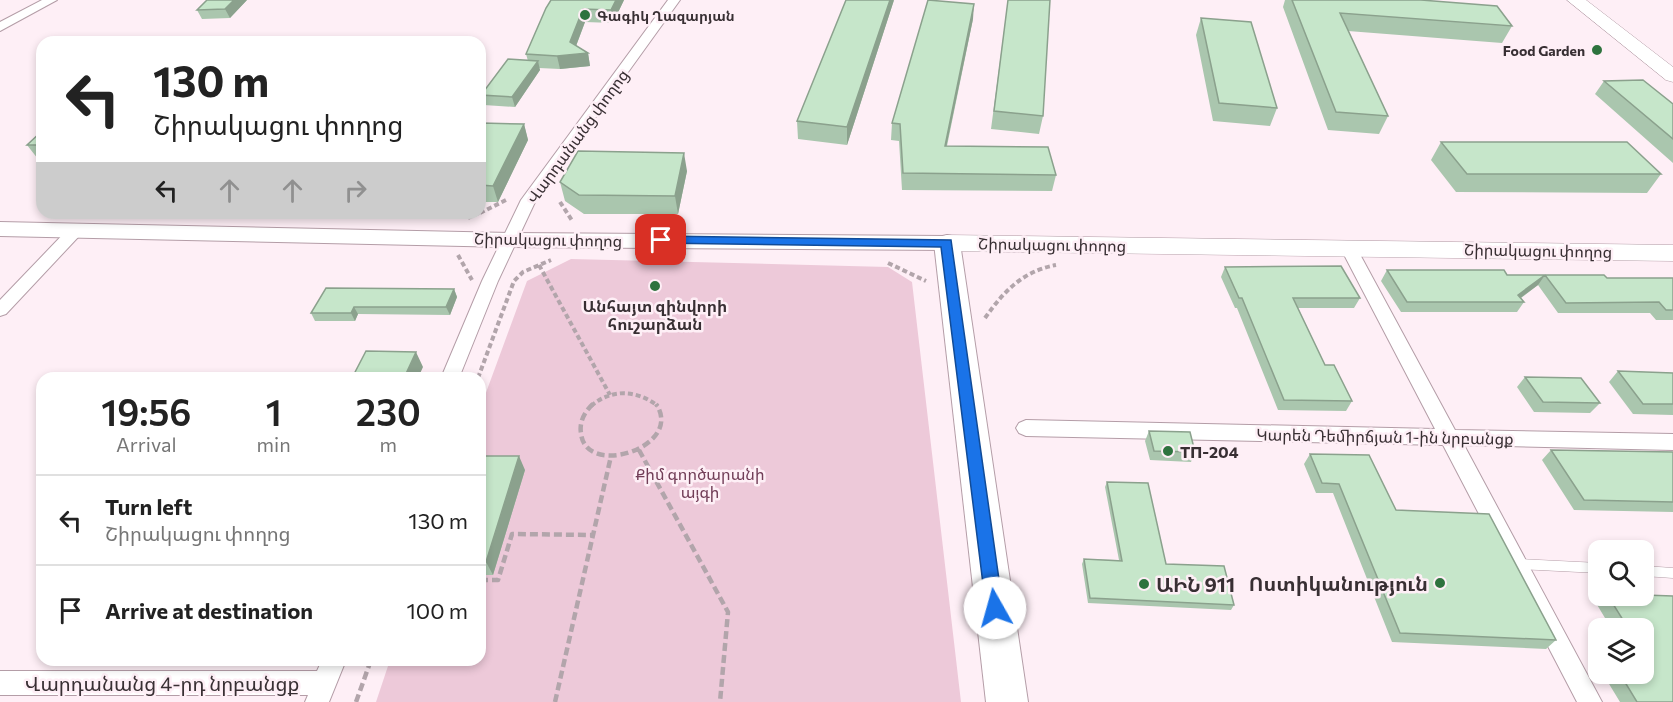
<!DOCTYPE html>
<html lang="en">
<head>
<meta charset="utf-8">
<style>
	body { margin:0; font-family:Commissioner,"Noto Sans Armenian",sans-serif; background:#f6f6f6; color:#222; height:100vh; display:flex; flex-direction:column; font-size:22px; white-space:nowrap }
	* { box-sizing:border-box; margin:0 }
	p { font-size:20px; color:#767676 }
	.icon { flex:none; width:33px; height:33px; fill:none; stroke:currentColor; stroke-width:2; stroke-linecap:round; stroke-linejoin:round }
	.map { position:relative; flex:1; overflow:hidden }
	.details { position:absolute; left:36px; top:372px; width:450px; height:294px; display:flex; flex-direction:column; background:#fff; border-radius:18px; box-shadow:0 3px 9px #0003 }
	.details>* { flex:none }
	.banner { position:absolute; left:36px; top:36px; width:450px; height:183px; border-radius:18px; box-shadow:0 3px 9px #0003; background:#fff; color:#222; overflow:hidden }
	.fabs { position:absolute; left:1588px; top:540px; display:grid; gap:12px }
	.fabs a { display:grid; place-items:center; width:66px; height:66px; border-radius:12px; background:#fff; box-shadow:0 3px 9px #0003; font-size:30px }
	.pin { position:absolute; display:grid; place-items:center; width:51px; height:51px; color:#fff; margin:-26px; border-radius:12px; box-shadow:0 3px 9px #0006 }
	.me { position:absolute; width:66px; margin:-33px; rotate:353deg; stroke-linejoin:round; filter:drop-shadow(0 0 4px #0008) }
	.turn { display:flex; align-items:center; gap:21px; height:126px; padding:0 18px; font-size:27px }
	.turn .icon { width:78px; height:78px; stroke-width:2.5 }
	.turn b { display:block; font-size:42px; line-height:51px }
	.lanes { display:flex; align-items:center; height:57px; padding:0 18px; background:#0003; justify-content:center; gap:30px; direction:ltr }
	.lanes .off { opacity:.35 }
	.eta { display:flex; justify-content:space-evenly; align-items:center; height:102px; text-align:center }
	.eta b { font-size:36px; font-weight:600; line-height:42px }
	ul { padding:0; list-style:none }
	li { display:flex; align-items:center; gap:18px; height:90px; padding:0 18px; border-top:2px solid #e0e0e0 }
	li div { flex:1 }
	li b { display:block; font-size:22px }
	li em { font-style:normal }
	.map>svg:first-child { display:block }
</style>
</head>
<body>
<div class="map">
<svg width="1673" height="702" viewBox="0 0 1673 702">
	<rect width="100%" height="100%" fill="#feeff6"/>
	<path fill="#edc9d9" d="M571,259l317,8 24,15 49,420h-585l14,-42h90v-251l47,-128z"/>
	<g fill="none" stroke-linecap="round" stroke-linejoin="round">
		<g stroke="#b49da7" stroke-width="1">
			<path id="service" d="M1518,559l81,4v10l-81,-4 -4,-2 -2,-3 2,-3z
				M1644,566l29,2v10l-29,-2z"/>
		</g>
		<g stroke="#b49da7" stroke-width="2">
			<path id="minor" d="M42,0h15l-57,31v-9z
				M668,0h12l-144,200 -38,81 -39,97h-18l41,-97 39,-81z
				M76,225l6,2 2,3 -2,3 -76,81 -6,2v-16l70,-73z
				M1348,242l8,5 99,183 218,4v16l-209,-5 138,257h-25l-134,-257 -417,-9 -7,-3 -3,-5 3,-5 7,-3 409,9 -95,-182z
				M322,660h24l-17,42h-24l3,-7h-308v-24h317z"/>
		</g>
		<g stroke="#b49da7" stroke-width="2">
			<path id="tertiary" d="M0,222l512,11 435,3 8,2 3,5 -3,5 -8,2 -435,-3 -512,-11z"/>
		</g>
		<g stroke="#b49da7" stroke-width="1">
			<path id="secondary" d="M1567,0h19l87,67v15l-7,-2z
				M947,235l726,10v16l-726,-10 -8,-3 -4,-5 4,-5z"/>
		</g>
		<g stroke="#b49da7" stroke-width="2">
			<path id="primary" d="M947,235l9,2 4,6 68,459h-42l-52,-459 4,-6z"/>
		</g>
		<path stroke="#b2a5ab" stroke-width="4" stroke-dasharray="5 3" stroke-linecap="butt" d="M560,202l13,20
			M480,213l28,-14
			M468,218l11,-5
			M458,255l14,25
			M888,263l38,18
			M539,265l71,130
			M985,318c19,-27 38,-47 71,-53
			M478,378l36,-97 9,-9 28,-12
			M591,406c21,-18 46,-16 67,0"/>
		<path stroke="#b2a5ab" stroke-width="4.5" stroke-dasharray="8 4" stroke-linecap="butt" d="M593,404c-8,7 -14,18 -12,29 4,46 104,14 75,-29
			M639,450l89,162 -8,90
			M480,580h18l14,-46 82,1
			M356,702l15,-42
			M555,702l56,-246"/>
		<use href="#service" fill="#fff" fill-rule="evenodd"/>
		<use href="#minor" fill="#fff" fill-rule="evenodd"/>
		<use href="#tertiary" fill="#fff" fill-rule="evenodd"/>
		<use href="#secondary" fill="#fff" fill-rule="evenodd"/>
		<use href="#primary" fill="#fff" fill-rule="evenodd"/>
	</g>
	<path fill="#aac6ae" d="M247,0l-17,18 -28,1 -5,-9z
		M624,0l-11,23 -28,-1 -9,24 12,7 2,13 -30,3 -21,-1 1,2 -25,37 -31,-2 -3,-10 47,-34 -2,-7 20,-46z
		M894,0l-47,145 -49,-6 -1,-18z
		M1008,0l35,116 -4,18 -48,-5z
		M1285,0h136l91,26 -10,17 -154,-12 40,85 -9,18 -51,-4 -45,-123z
		M1201,18l76,90 -7,18 -57,-5 -17,-86z
		M973,19l-26,127 109,29 -4,16 -150,-1 -3,-49 -8,-1 1,-17z
		M1604,81l69,23v59l-78,-69z
		M524,124l4,16 -30,62h-18v-77z
		M1441,142l220,32 -14,19 -191,-1 -25,-32z
		M27,145h15v14h-4z
		M687,171l-9,43h-94l-19,-13 -5,-19z
		M1225,267l135,31 -6,10h-56l27,57 27,36 -6,10 -68,-1 -41,-102h-2l-14,-31z
		M1387,270l120,5h97l3,3h66v42h-17l-6,-7h-92l-20,-28 -17,13 3,4 -7,10h-116l-20,-31z
		M454,289l3,8 -7,18 -92,-1 -3,7h-40l-4,-8z
		M1618,371l55,2v42l-40,-1 -24,-32z
		M1525,377l75,26 -10,10 -56,-1 -17,-25z
		M1149,431l46,21 -4,10 -41,-2 -5,-19z
		M1551,450l122,2v60l-99,-2 -32,-50z
		M1310,454l86,56 160,130 -10,9 -154,-7 -59,-149h-17l-12,-29z
		M480,456l45,14 -32,105h-13z
		M1107,482l59,82 68,41 -3,5 -143,-7 -6,-39 2,-5 35,1 -14,-73z
		M1605,596h39l29,106h-53l-17,-28h41v-46h-33l-15,-25z
		M1599,652v14l-6,-10z
		M53,660h71l-2,4 -65,-1z"/>
	<path fill="#8ba18d" d="M234,0h13l-17,18 -5,-9z
		M616,0h8l-11,23 -2,-13z
		M890,0h4l-47,145v-18z
		M974,4l-1,15 -30,143 2,-16z
		M583,9l2,13 -12,32 15,-1 2,13 -30,3 -3,-13z
		M538,61l2,9 -25,37 -3,-10z
		M524,124l4,16 -30,62 -5,-16z
		M684,153l3,18 -9,43 -3,-18z
		M1545,275l-7,10 -23,17 3,-7z
		M454,289l3,8 -7,18 -4,-8z
		M354,307l4,7 -3,7 -4,-8z
		M416,352l7,15 -5,11h-14z
		M519,456l6,14 -32,105 -7,-13z
		M117,660h7l-2,4z"/>
	<path fill="#c6e6ca" stroke="#8ba18d" stroke-width="1.5" d="M207,0h27l-9,9 -28,1z
		M551,0h65l-5,10 -28,-1 -13,33 18,11 -31,3 -31,-2 20,-46z
		M846,0h44l-43,127 -50,-6z
		M928,0l46,4 -29,142 103,1 8,28 -153,-2 -3,-49 -8,-1z
		M1008,0h42l-7,116 -49,-5z
		M1292,0h129l76,6 15,20 -172,-13 48,103 -52,-4z
		M1201,18l50,4 26,86 -58,-5z
		M302,40l26,2h-28z
		M508,59l30,2 -26,36 -31,-2z
		M1643,80l30,24v35l-69,-58z
		M481,123l43,1 -31,62 -13,-1v-60z
		M42,131v14h-15z
		M1441,142h186l34,32h-194z
		M578,151l106,2 -9,43 -96,-1 -19,-13z
		M1341,266l19,32h-67l32,67h9l18,36 -68,-1 -42,-102h-3l-14,-31z
		M1387,270h117l3,5h97l3,3h66v32h-7l-7,-8 -93,1 -21,-28 -27,20 6,7h-117z
		M326,288l128,1 -8,18h-92l-3,6h-40z
		M366,351l50,1 -12,26h-52z
		M1618,371l55,2v31h-30z
		M1525,377l56,1 19,25 -57,-1z
		M1149,431l41,1 5,20 -41,-1z
		M1551,450l122,2v50l-89,-2z
		M1310,454l59,1 27,55 93,4 67,126 -156,-7 -61,-149 -17,-1z
		M480,456h39l-33,106h-6z
		M1107,482l41,1 18,81 58,2 10,39 -144,-7 -6,-39 38,2z
		M1644,595l29,1v106h-36l-17,-28h24v-46h-16l-20,-32z"/>
	<path fill="#1a73e8" stroke="#114b97" stroke-width="1.5" d="M661,236l290,4 52,368 -2,6 -6,2 -6,-2 -3,-6 -45,-361 -285,-4 -1,-3z"/>
	<g fill="#2e733e" stroke="#feeff6" stroke-width="2">
		<circle cx="585" cy="15" r="6"/>
		<circle cx="1597" cy="50" r="6"/>
		<circle cx="655" cy="286" r="6"/>
		<circle cx="1168" cy="451" r="6"/>
		<circle cx="1440" cy="583" r="6"/>
		<circle cx="1144" cy="584" r="6"/>
	</g>
	<g text-anchor="middle" dominant-baseline="central" stroke-width="5" stroke-linejoin="round" paint-order="stroke">
		<g font-size="14" font-weight="bold" fill="#382f33" stroke="#feeff6" text-anchor="start">
			<text x="597" y="15">Գագիկ Ղազարյան</text>
			<text x="1585" y="50" text-anchor="end">Food Garden</text>
		</g>
		<g font-size="16" fill="#382f33" stroke="#feeff6">
			<text transform="translate(577 136) rotate(-54)">Վարդանանց փողոց</text>
			<text transform="translate(548 239) rotate(1)">Շիրակացու փողոց</text>
			<text transform="translate(1052 244) rotate(1)">Շիրակացու փողոց</text>
			<text transform="translate(1538 250) rotate(1)">Շիրակացու փողոց</text>
			<text transform="translate(1385 436) rotate(1)">Կարեն Դեմիրճյան 1-ին նրբանցք</text>
		</g>
		<g font-size="16" font-weight="bold" fill="#382f33" stroke="#feeff6">
			<text x="655" y="305">Անհայտ զինվորի<tspan x="655" dy="18">հուշարձան</tspan></text>
			<text x="1180" y="451" text-anchor="start">ТП-204</text>
		</g>
		<g font-size="16" fill="#723e58" stroke="#feeff6">
			<text x="700" y="473">Քիմ գործարանի<tspan x="700" dy="18">այգի</tspan></text>
		</g>
		<g font-size="20" font-weight="bold" fill="#382f33" stroke="#feeff6" text-anchor="end">
			<text x="1428" y="583">Ոստիկանություն</text>
			<text x="1156" y="584" text-anchor="start">ԱԻՆ 911</text>
		</g>
		<g font-size="20" fill="#382f33" stroke="#feeff6">
			<text x="162" y="683">Վարդանանց 4-րդ նրբանցք</text>
		</g>
	</g>
</svg>
<div class="fabs">
<a><svg class="icon" aria-label="search" viewBox="0 0 24 24"><circle cx="10" cy="10" r="6"/><path d="M15 15l6 6"/></svg></a>
<a><svg class="icon" aria-label="layers" viewBox="0 0 24 24"><path d="M12 4l9 5-9 5-9-5zM3 14l9 5 9-5"/></svg></a>
</div>
<div class="pin" style="left:661px;top:240px;background:#d93025"><svg class="icon" aria-label="arrive" viewBox="0 0 24 24"><path d="M6 21V4h12l-3 4 3 4H6"/></svg></div>
<svg class="me" style="left:995px;top:608px" viewBox="-20 -20 40 40"><circle r="19" fill="#fff"/><path d="M0-13L10 11 0 6-10 11z" fill="#1a73e8"/></svg>
<div class="banner">
<div class="turn"><svg class="icon" aria-label="left" viewBox="0 0 24 24"><path d="M17 20v-9H6M10 6l-5 5 5 5"/></svg><div><b>130 m</b>Շիրակացու փողոց</div></div>
<div class="lanes"><svg class="icon" aria-label="left" viewBox="0 0 24 24"><path d="M17 20v-9H6M10 6l-5 5 5 5"/></svg><svg class="icon off" aria-label="ahead" viewBox="0 0 24 24"><path d="M12 20V5M6 11l6-6 6 6"/></svg><svg class="icon off" aria-label="ahead" viewBox="0 0 24 24"><path d="M12 20V5M6 11l6-6 6 6"/></svg><svg class="icon off" aria-label="right" viewBox="0 0 24 24"><path d="M7 20v-9h11M14 6l5 5-5 5"/></svg></div>
</div>
<section class="details">
<div class="eta">
<div><b>19:56</b><p>Arrival</p></div>
<div><b>1</b><p>min</p></div>
<div><b>230</b><p>m</p></div>
</div>
<ul>
<li><svg class="icon" aria-label="left" viewBox="0 0 24 24"><path d="M17 20v-9H6M10 6l-5 5 5 5"/></svg><div><b>Turn left</b><p>Շիրակացու փողոց</p></div><em>130 m</em></li>
<li><svg class="icon" aria-label="arrive" viewBox="0 0 24 24"><path d="M6 21V4h12l-3 4 3 4H6"/></svg><div><b>Arrive at destination</b></div><em>100 m</em></li>
</ul>
</section>
</div>
</body>
</html>
